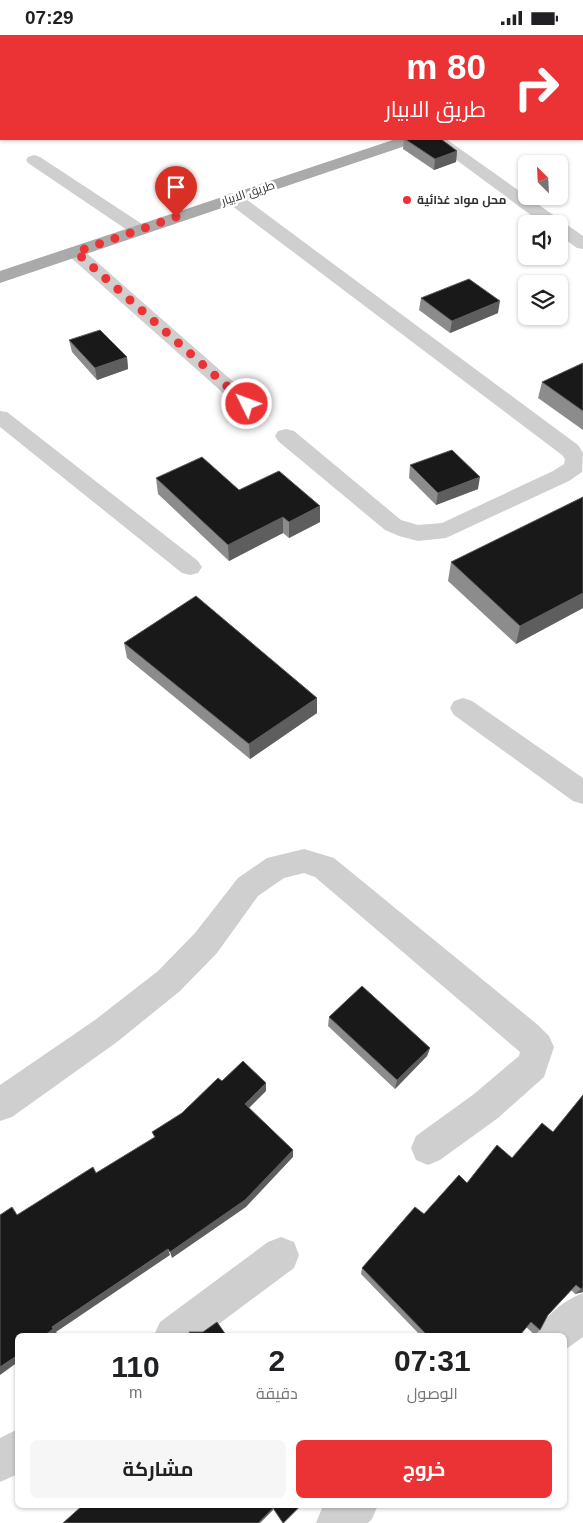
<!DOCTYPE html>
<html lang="ar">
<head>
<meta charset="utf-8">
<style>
	body { margin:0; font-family:Helvetica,Cairo,sans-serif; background:#f6f6f6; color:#202124; direction:rtl; height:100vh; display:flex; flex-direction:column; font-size:19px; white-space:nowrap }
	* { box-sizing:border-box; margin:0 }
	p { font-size:16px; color:#757577 }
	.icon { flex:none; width:28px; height:28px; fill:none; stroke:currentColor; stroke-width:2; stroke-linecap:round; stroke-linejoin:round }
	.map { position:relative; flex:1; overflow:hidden; direction:ltr }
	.side { position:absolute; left:15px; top:1298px; width:552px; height:175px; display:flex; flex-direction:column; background:#fff; border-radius:8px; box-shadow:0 1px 4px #0004; direction:rtl }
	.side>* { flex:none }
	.top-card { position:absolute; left:0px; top:0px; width:584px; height:105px; box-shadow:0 1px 4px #0004; direction:rtl; background:#eb3335; color:#fff; overflow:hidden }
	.needle { width:32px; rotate:336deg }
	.tools { position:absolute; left:518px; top:120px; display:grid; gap:10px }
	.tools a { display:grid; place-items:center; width:50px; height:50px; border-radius:8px; background:#fff; box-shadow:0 1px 4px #0004; font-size:25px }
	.pin { position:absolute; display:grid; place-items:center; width:42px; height:42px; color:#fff; margin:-51px -21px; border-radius:50% 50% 50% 0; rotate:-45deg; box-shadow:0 0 5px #0007 }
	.pin .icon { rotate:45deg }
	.me { position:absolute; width:55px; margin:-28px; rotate:312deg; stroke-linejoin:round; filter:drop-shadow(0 0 4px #0008) }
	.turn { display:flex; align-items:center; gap:18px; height:105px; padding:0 15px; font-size:22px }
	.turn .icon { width:65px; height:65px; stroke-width:2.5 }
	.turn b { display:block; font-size:35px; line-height:42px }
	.eta { display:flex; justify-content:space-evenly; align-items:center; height:85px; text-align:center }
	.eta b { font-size:30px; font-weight:700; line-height:35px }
	.primary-button { display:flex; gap:10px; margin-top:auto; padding:10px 15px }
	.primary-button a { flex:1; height:58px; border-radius:8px; background:#eb3335; color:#fff; font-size:20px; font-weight:700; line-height:58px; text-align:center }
	.primary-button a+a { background:#f6f6f6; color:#202124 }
	.status { display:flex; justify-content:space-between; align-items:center; height:35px; padding:0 25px; background:#fff; direction:ltr }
	.status svg { height:14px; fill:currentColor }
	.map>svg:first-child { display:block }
</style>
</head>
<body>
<div class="status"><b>07:29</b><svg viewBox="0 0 49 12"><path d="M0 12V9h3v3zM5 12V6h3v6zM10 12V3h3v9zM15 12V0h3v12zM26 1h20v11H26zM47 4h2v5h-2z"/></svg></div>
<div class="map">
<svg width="583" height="1488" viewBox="0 0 583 1488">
	<rect width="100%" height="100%" fill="#fff"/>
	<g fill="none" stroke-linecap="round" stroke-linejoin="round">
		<path fill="#cfcfcf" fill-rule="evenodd" d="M582,49h1v8h-1z
			M428,104h18l137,97v13l-6,-1 -18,-13v-11h-16z
			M34,120l6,2 105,69 3,4 -3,4 -6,1 -6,-1 -105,-71 -2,-3 2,-3z
			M233,158l6,1 339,251 5,8 -1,19 -13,9 -123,57 -28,3 -19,-5 -14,-6 -107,-89 -3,-5 3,-5 8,-2 8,2 107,89 17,5 24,-2 111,-52 11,-7 1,-5 -3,-4 -335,-253 -2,-4 2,-4z
			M75,212l6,1 173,152 3,4 -3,4 -7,2 -7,-2 -171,-152 -3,-4 3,-4z
			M0,376l7,1 191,149 4,6 -4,6 -8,2 -8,-2 -182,-146z
			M463,663l9,3 111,77v26l-10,-3 -119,-86 -4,-7 4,-7z
			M304,814l30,9 204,167 11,11 5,11 -10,30 -46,41 -58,42 -12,5 -12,-5 -5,-12 5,-12 58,-42 45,-38 1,-4 -205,-175 -11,-4 -20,5 -26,18 -41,57 -37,38 -63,51 -105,75 -12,4v-36l95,-65 63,-49 37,-38 43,-55 29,-20z
			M281,1202l13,5 5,13 -5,13 -90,67h-50l6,-13 108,-80z
			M583,1258v44l-18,13v-15h-28c8,-20 26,-34 46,-42z
			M18,1394v45l-18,8v-44z
			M327,1470h51l-6,14 -4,4h-52l6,-15z"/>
		<path fill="#aaa" fill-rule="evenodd" d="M582,45h1v8h-1z
			M396,104h23l-2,3 -417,141v-12z"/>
	</g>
	<path fill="#8c8c8c" d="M404,104h37l16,12 -1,11 -22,8 -31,-21z
		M421,263l77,15 -48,20 -31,-23z
		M69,305l58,17 1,12 -31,11 -25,-28z
		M583,328v67l-45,-32 4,-16z
		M410,430l68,24 -42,16 -27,-27z
		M156,443l83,12 81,32 -31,16 -6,-5 -54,28 -71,-67z
		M583,462v111l-67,36 -68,-63 3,-19z
		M124,608l193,70 -67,46 -123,-101z
		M329,982l101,31 -3,8 -32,33 -67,-63z
		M583,1060v197l-8,2 -4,-4 -23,25 -8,15 -5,5 -9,-8 -6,8h-100l-59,-61 1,-6 62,-54 43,-31 45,-25 41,-26z"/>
	<path fill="#5e5e5e" d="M457,116l-1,11 -22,8 1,-11z
		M500,266l-2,12 -48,20 2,-12z
		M127,322l1,12 -31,11 -2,-12z
		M480,442l-2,12 -42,16 2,-12z
		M320,471v16l-31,16v-16z
		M283,482v16l-54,28 -1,-16z
		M583,558v15l-67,36 4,-18z
		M317,663v15l-67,46 -1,-15z
		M430,1013l-3,8 -32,33 2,-9z
		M266,1048v8l-20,20 -1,-7z
		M293,1115v7l-47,50 -74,51 -2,-6z
		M168,1214l2,6 -114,77 2,2 -2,1h-11l7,-8z
		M583,1253v4l-8,2 6,-5z
		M18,1320v7l-18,13v-8z
		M301,1470h1l-18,18h-1z
		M273,1473v2l-13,13h-2z"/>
	<path fill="#191919" stroke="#5e5e5e" d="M405,104h36l16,12 -22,8z
		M469,244l31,22 -48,20 -31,-23z
		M100,295l27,27 -32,11 -26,-28z
		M583,328v48l-41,-29z
		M452,415l28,27 -42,16 -28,-28z
		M202,422l37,33 40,-19 41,35 -31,16 -6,-5 -55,28 -72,-67z
		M583,462v96l-63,33 -69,-64z
		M196,561l121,102 -68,46 -125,-101z
		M362,951l68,62 -33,32 -68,-63z
		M243,1026l23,22 -21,21 48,46 -48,50 -75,52 -2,-3 -116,78 1,2 -8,6h-27v20l-18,12v-152l12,-8 5,8 76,-48 3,6 59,-36 -3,-5 30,-19 36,-35 4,3z
		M583,1060v193l-2,1 -5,-4 -28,30 -8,15 -9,-8 -11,13h-93l-65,-67 53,-61 9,7 35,-39 8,8 30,-38 15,13 30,-35 11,9z
		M217,1287l9,13h-35l-2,-3h14z
		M83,1470h218l-18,18 -10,-15 -15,15h-195z"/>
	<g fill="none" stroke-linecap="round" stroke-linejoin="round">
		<path stroke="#eb3335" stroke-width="9" stroke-dasharray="0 16.2" d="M176,182l-100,35 171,152"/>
	</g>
	<circle fill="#eb3335" stroke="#fff" stroke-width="2" cx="407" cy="165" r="5"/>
	<g text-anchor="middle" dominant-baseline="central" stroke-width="5" stroke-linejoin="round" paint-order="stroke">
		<g font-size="12" fill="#323232" stroke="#fff">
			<text transform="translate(248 158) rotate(-18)">طريق الابيار</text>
		</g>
		<g font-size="12" font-weight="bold" fill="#323232" stroke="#fff" text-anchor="start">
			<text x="417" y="165">محل مواد غذائية</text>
		</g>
	</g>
</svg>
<div class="tools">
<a><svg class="needle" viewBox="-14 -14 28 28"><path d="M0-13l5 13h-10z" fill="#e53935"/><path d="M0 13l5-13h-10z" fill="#757577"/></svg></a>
<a><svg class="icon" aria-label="sound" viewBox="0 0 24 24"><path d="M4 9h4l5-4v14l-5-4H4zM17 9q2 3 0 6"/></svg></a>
<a><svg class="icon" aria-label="layers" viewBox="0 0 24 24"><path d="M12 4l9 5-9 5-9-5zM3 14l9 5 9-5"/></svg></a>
</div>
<div class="pin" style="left:176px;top:182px;background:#d93025"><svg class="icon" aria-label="arrive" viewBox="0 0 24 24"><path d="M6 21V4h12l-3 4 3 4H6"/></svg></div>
<svg class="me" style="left:247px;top:369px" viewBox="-20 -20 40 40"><circle r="17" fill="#eb3335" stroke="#fff" stroke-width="3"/><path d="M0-11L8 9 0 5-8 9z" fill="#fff"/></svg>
<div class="top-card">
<div class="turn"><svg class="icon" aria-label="right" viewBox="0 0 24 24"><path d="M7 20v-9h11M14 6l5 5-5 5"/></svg><div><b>80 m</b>طريق الابيار</div></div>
</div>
<section class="side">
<div class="eta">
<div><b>07:31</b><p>الوصول</p></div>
<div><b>2</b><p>دقيقة</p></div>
<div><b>110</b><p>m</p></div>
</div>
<div class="primary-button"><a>خروج</a><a>مشاركة</a></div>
</section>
</div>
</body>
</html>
